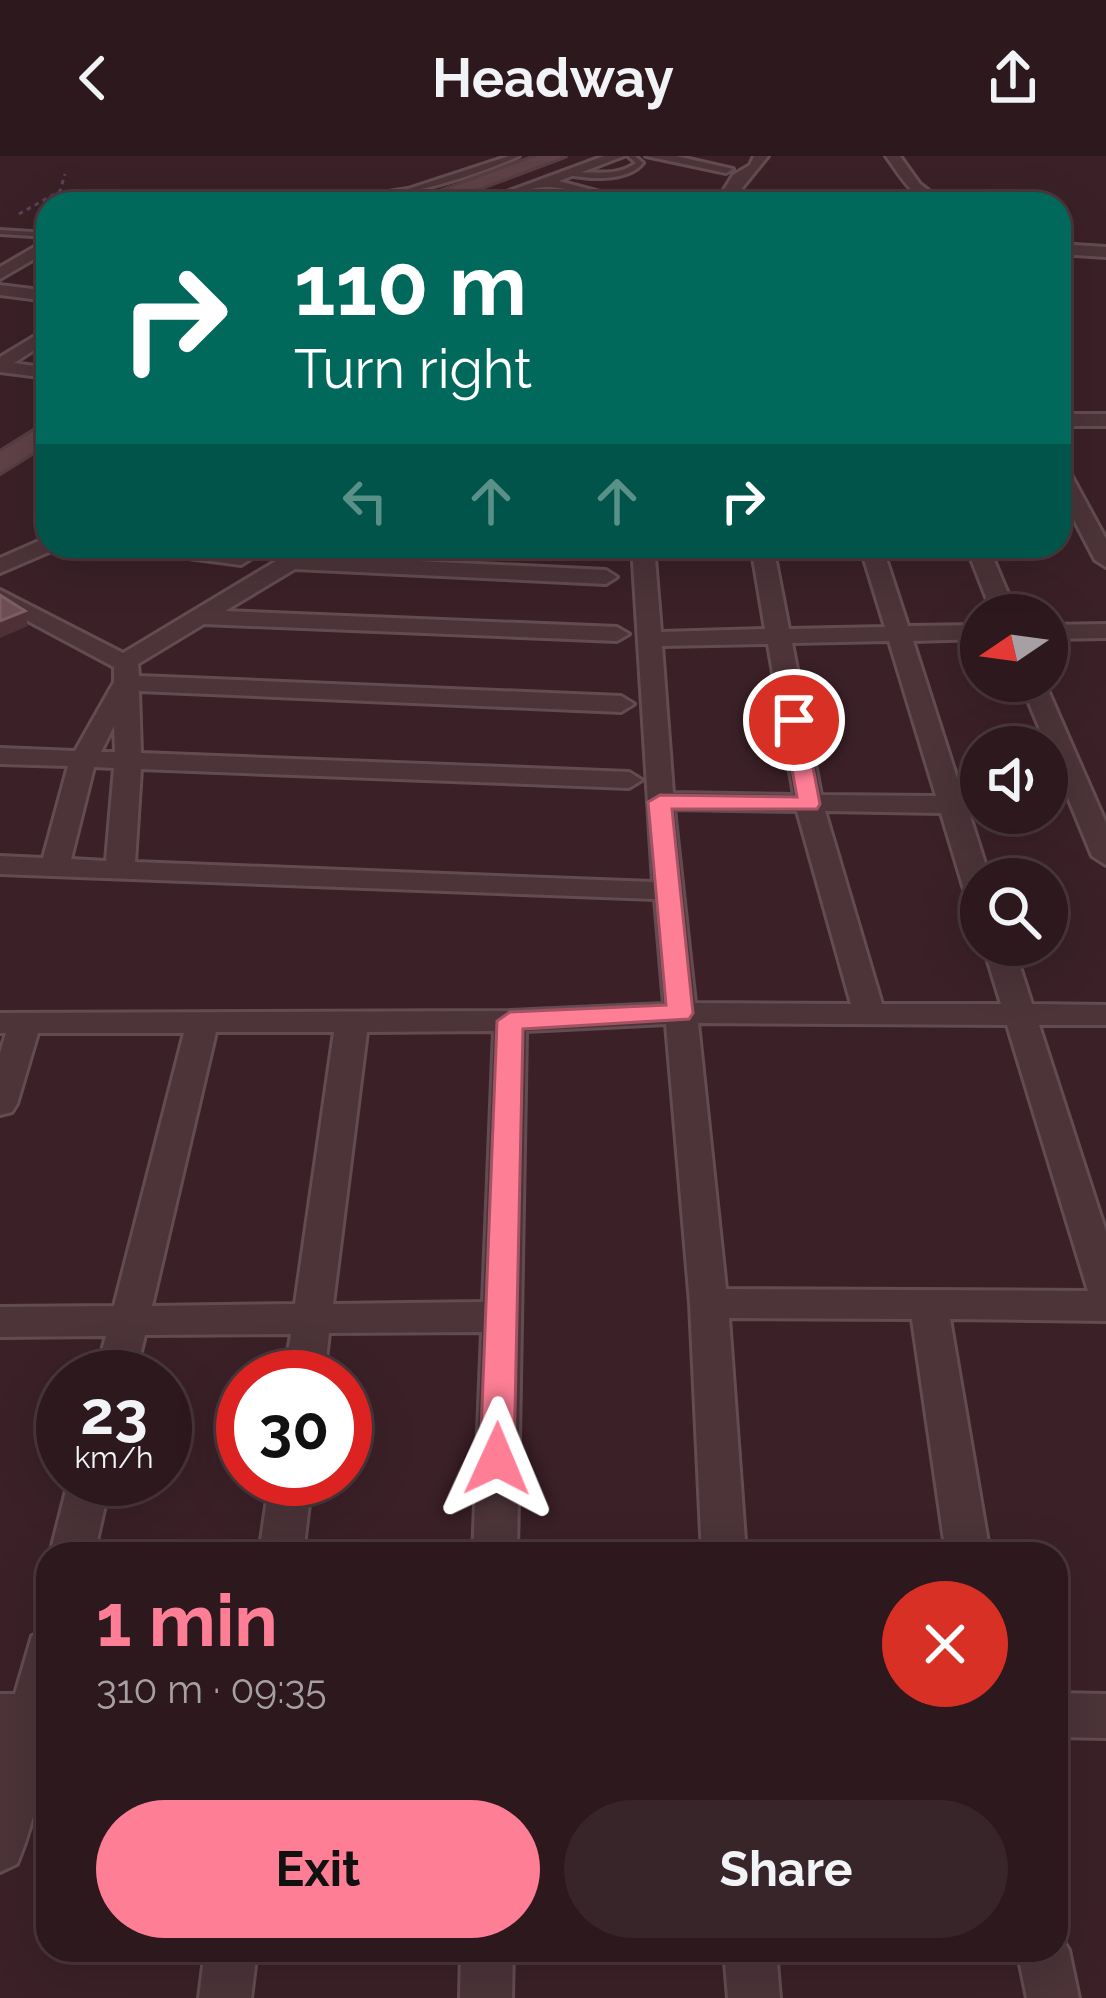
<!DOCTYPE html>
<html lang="en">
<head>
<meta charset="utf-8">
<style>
	body { margin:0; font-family:Raleway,sans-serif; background:#38252a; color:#f1f3f6; height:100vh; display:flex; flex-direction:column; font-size:45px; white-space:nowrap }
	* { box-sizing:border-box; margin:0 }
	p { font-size:39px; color:#a6a0a4 }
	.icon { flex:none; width:66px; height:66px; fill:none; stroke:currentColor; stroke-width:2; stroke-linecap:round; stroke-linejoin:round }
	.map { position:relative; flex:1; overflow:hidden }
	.drawer { position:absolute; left:36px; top:1386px; width:1032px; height:420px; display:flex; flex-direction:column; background:#2c181d; border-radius:36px; box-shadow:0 12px 48px #0002,0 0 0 3px #48373b }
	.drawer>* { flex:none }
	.top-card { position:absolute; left:36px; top:36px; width:1035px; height:366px; border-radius:36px; box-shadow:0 12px 48px #0002,0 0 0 3px #48373b; background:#00695c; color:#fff; overflow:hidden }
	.needle { width:78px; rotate:257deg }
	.controls { position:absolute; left:960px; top:438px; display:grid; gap:24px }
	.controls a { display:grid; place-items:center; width:108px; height:108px; border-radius:50%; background:#2c181d; box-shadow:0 12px 48px #0002,0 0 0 3px #48373b; font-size:60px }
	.speed { position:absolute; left:36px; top:1194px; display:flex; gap:24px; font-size:60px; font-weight:700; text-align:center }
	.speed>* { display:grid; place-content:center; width:156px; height:156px; border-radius:50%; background:#2c181d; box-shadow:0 12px 48px #0002,0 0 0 3px #48373b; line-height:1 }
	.speed small { font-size:30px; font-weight:400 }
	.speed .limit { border:18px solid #d22; background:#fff; color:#111 }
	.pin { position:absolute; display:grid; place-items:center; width:102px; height:102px; color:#fff; margin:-51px; border:6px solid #fff; border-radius:50%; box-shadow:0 3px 12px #0007 }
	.me { position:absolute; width:132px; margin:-66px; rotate:1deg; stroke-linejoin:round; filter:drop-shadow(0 0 9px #0008) }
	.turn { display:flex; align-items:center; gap:42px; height:252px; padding:0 60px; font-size:54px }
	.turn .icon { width:156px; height:156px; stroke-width:2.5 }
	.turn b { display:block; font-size:84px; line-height:102px }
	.lanes { display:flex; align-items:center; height:114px; padding:0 60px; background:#0003; justify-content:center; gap:60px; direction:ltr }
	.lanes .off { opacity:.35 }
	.round { display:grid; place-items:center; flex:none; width:126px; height:126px; border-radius:63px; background:#38252a }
	.summary { display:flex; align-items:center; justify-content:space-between; height:204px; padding:0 60px }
	h1 { font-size:72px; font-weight:700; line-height:90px; color:#fe7e96 }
	.primary-button { display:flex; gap:24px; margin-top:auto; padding:24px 60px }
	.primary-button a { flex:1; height:138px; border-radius:72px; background:#fe7e96; color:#111; font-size:48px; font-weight:700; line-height:138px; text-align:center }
	.primary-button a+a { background:#38252a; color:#f1f3f6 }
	header { display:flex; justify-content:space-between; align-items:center; height:156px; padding:0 60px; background:#2c181d; font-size:54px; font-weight:700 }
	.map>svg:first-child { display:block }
</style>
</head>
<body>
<header><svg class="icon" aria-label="back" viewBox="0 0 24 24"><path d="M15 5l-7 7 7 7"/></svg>Headway<svg class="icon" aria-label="share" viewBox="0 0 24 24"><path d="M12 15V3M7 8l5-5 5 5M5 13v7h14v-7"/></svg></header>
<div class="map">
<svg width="1106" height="1842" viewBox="0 0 1106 1842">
	<rect width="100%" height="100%" fill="#3b2027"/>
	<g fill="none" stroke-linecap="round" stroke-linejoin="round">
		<g stroke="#634c51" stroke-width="6">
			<path id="service" d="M509,0h10c-58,27 -144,48 -209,48l98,-15z
				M628,0h7l8,7c-16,20 -57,16 -79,11 23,-5 51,5 72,-11z
				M0,74l48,3v4l-48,-3z"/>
		</g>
		<g stroke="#634c51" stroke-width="6">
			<path id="minor" d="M604,0h20l-65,25 85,23c-33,0 -63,-15 -95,-17 -24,-1 -49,17 -75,17z
				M646,0h30l57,13 -7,4z
				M754,0h14l-39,48h-14l18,-29 17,-10z
				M886,0h14l20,28 26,20c-31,0 -43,-24 -60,-48z
				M48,83v12l-48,28v-12z
				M1059,88l47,3v10l-47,-3z
				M0,129l48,6v10l-48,-6z
				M48,172v13l-34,22 34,5v10l-48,-6v-15z
				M1059,258h47v12h-47z
				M1059,309l10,6 37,68v28l-11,-7 -36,-69z
				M48,381v9l8,3 -56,24v-15z
				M140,390c33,0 86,-8 112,12l-11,7 -90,-12z
				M301,390h22l-8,10 291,14 11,7 -11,7 -311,-15 -70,42 392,16 12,7 -12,7 -413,-17 -66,40 1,12 482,20 13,8 -13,8 -482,-21 2,62 488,19 13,8 -13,8 -488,-19 -6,93 518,20 -21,-336h22l7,86 104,-3 -14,-83h22l16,83 96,-2 -25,-81h22l26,80 73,-1v14l-68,2 50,156h18l1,16h-13l21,66h-9v26l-15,-9 -25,-83 -116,-2 57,193h119l-18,-59h30l19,59 74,1v20h-67l67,207v89l-156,-2 40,235h-44l-34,-235 -183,-1 17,236h-44l-12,-251 -24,-279 -140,7 -9,523h-44l9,-222 -153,1 -5,44h-40l7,-43 -146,1 -10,42h-40l11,-41 -106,1v-30l114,-1 70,-273h-146l-21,71 -5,8 -12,3v-62l6,-20h-6v-20l510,-2 154,-7 -9,-105 -655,-25v-18l43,2 25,-92 -68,-2v-16l75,3 39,-69v-15l-114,-61v-16l123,63zM889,485l47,155 -115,-1 -29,-152zM768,488l26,151 -121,-2 -11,-147zM114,570l1,26h-14zM94,611l20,1 -8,93 -35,-2zM674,653l123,2 54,193 -156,-1zM698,867l309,2 81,266 -362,-2zM494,875l-11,271 -150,2 34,-272zM216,876h118l-39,272 -143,2z
				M966,390h22l29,69h-24z
				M1106,468v14l-59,1v-14z
				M1020,525h24l62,142v42l-14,-9z
				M69,1323h42l-17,75h-44z
				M270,1323h42l-9,75h-44z
				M48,1474c0,80 1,159 -31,234l-17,8v-178h15l17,-58z
				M1056,1537l50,1v44l-50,-1z
				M1056,1774l13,20 10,48h-52l-10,-48h39z
				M205,1794h52l-6,48h-52z
				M461,1794h52l-1,48h-52z
				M724,1794h52l4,48h-52z"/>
		</g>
		<g stroke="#553d42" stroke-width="6">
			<path id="secondary" d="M538,0h27l-129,48h-29z
				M48,266v21l-48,30v-21z"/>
		</g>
		<path stroke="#5c4254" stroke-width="3" stroke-dasharray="4.5 4.5" stroke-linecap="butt" d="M19,58l41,-23 5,-17"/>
		<use href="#service" fill="#4c3439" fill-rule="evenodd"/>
		<use href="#minor" fill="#4c3439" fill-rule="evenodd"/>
		<use href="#secondary" fill="#5f4247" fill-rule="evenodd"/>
	</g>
	<path fill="#4e3036" d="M25,455l3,15 -28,12v-17z"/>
	<path fill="#6d4e54" stroke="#7b5d63" stroke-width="3" d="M0,439l25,16 -25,10z"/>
	<path fill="#fe7e96" stroke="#a55262" stroke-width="3" d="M794,558l10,6 16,84 -3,5h-145l21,204 -4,6 -166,10 -9,430 -5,10 -12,4 -12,-4 -5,-10 17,-438 13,-9 156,-7 -18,-203 12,-7 137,2 -14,-77z"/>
</svg>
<div class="controls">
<a><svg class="needle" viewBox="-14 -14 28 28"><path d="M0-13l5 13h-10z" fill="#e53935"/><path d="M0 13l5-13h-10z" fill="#a6a0a4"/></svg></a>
<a><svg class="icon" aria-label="sound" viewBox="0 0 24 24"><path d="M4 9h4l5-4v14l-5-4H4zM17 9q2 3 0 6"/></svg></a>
<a><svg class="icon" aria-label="search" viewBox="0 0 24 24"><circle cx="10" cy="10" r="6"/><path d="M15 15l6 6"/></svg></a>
</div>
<div class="speed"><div>23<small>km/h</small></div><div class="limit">30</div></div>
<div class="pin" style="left:794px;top:564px;background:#d93025"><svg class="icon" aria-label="arrive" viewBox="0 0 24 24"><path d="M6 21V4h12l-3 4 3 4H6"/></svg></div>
<svg class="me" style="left:497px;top:1303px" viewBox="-20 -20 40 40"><path d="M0-17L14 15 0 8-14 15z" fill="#fe7e96" stroke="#fff" stroke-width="4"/></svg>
<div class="top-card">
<div class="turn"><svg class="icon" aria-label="right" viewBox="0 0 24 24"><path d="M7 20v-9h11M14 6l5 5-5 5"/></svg><div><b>110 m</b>Turn right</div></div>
<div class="lanes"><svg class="icon off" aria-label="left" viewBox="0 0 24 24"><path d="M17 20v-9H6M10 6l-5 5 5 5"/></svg><svg class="icon off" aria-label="ahead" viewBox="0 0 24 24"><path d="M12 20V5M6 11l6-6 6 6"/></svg><svg class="icon off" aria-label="ahead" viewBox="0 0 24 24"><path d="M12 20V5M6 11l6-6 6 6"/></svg><svg class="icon" aria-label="right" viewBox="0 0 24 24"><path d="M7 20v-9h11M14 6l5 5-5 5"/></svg></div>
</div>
<section class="drawer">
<div class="summary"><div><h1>1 min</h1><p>310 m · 09:35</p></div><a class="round" style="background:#d93025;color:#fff"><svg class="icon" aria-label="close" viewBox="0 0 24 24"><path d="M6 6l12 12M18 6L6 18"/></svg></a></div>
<div class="primary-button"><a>Exit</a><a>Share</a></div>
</section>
</div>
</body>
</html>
